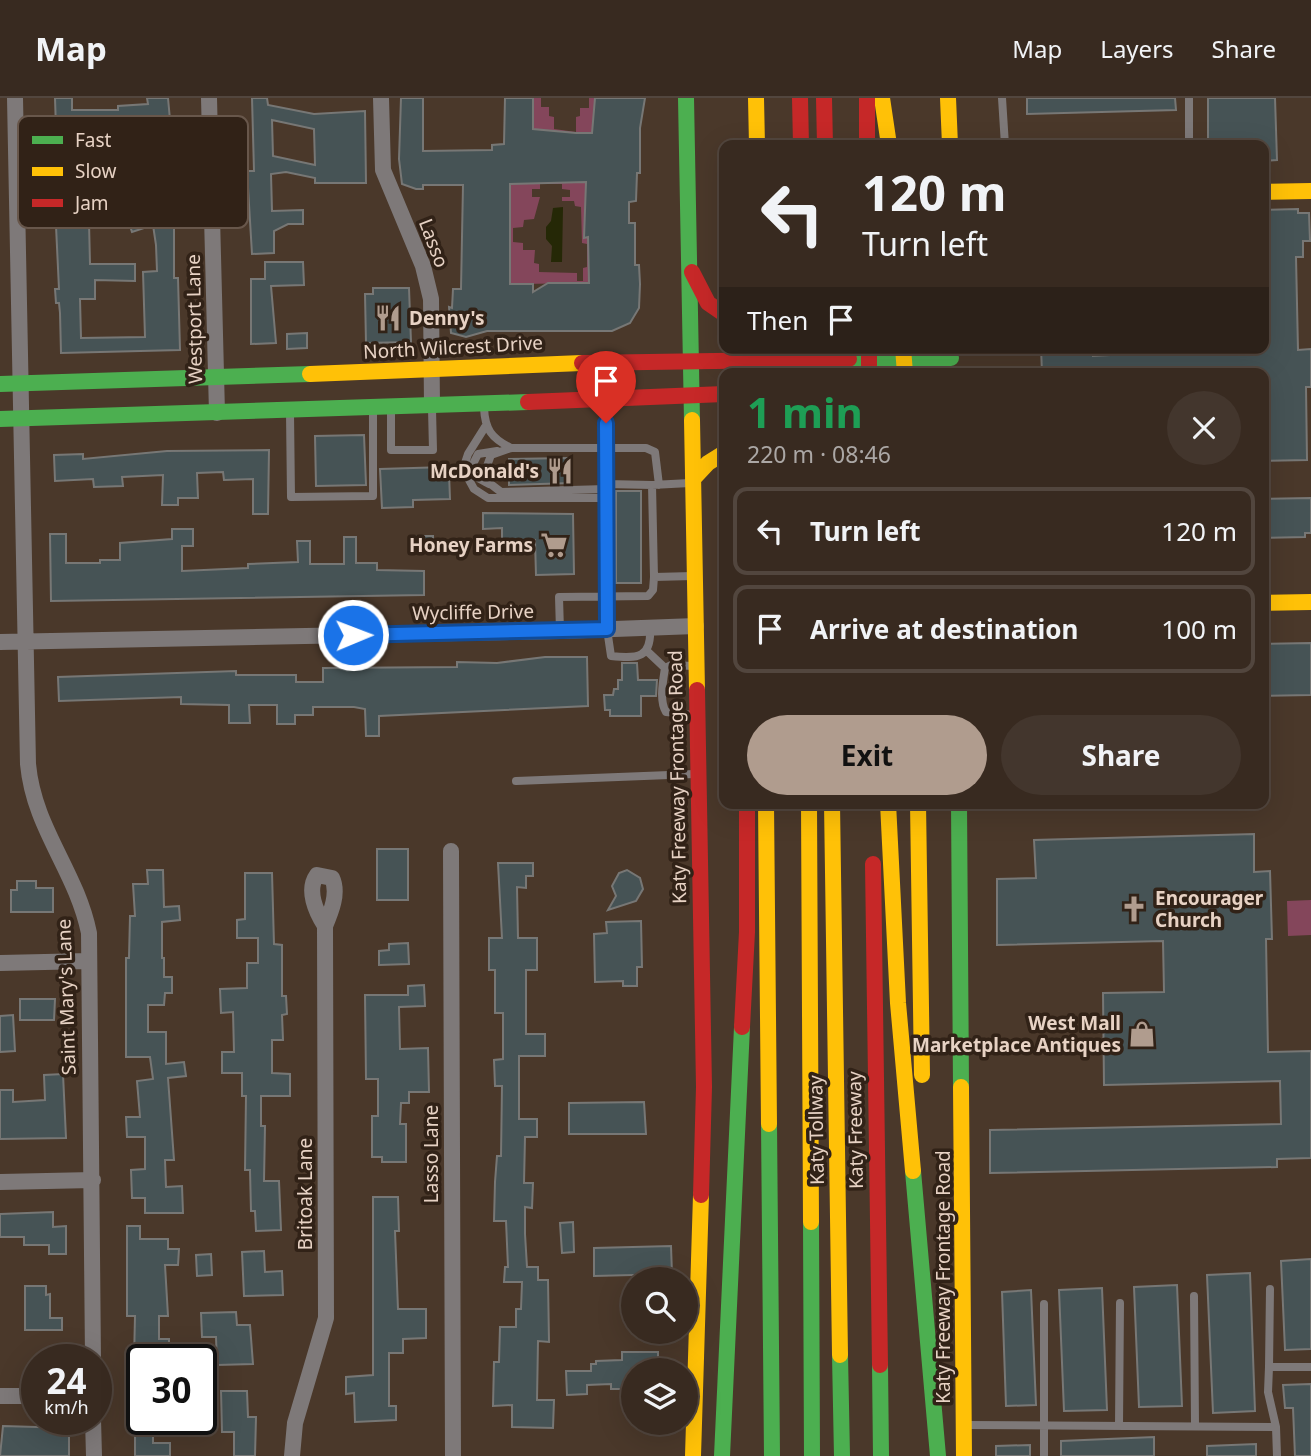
<!DOCTYPE html>
<html lang="en">
<head>
<meta charset="utf-8">
<style>
	body { margin:0; font-family:"Noto Sans",sans-serif; background:#43362d; color:#f1f3f6; height:100vh; display:flex; flex-direction:column; font-size:26px; white-space:nowrap }
	* { box-sizing:border-box; margin:0 }
	p { font-size:23px; color:#aba7a5 }
	.icon { flex:none; width:38px; height:38px; fill:none; stroke:currentColor; stroke-width:2; stroke-linecap:round; stroke-linejoin:round }
	.map { position:relative; flex:1; overflow:hidden }
	.panel { position:absolute; left:719px; top:270px; width:550px; height:441px; display:flex; flex-direction:column; background:#382a20; border-radius:14px; box-shadow:0 7px 28px #0002,0 0 0 2px #52463e }
	.panel>* { flex:none }
	.hud { position:absolute; left:719px; top:42px; width:550px; height:214px; border-radius:14px; box-shadow:0 7px 28px #0002,0 0 0 2px #52463e; background:#382a20; color:#f1f3f6; overflow:hidden }
	.buttons { position:absolute; left:621px; top:1169px; display:grid; gap:14px }
	.buttons a { display:grid; place-items:center; width:77px; height:77px; border-radius:50%; background:#382a20; box-shadow:0 7px 28px #0002,0 0 0 2px #52463e; font-size:35px }
	.speed { position:absolute; left:21px; top:1246px; display:flex; gap:14px; font-size:35px; font-weight:700; text-align:center }
	.speed>* { display:grid; place-content:center; width:91px; height:91px; border-radius:50%; background:#382a20; box-shadow:0 7px 28px #0002,0 0 0 2px #52463e; line-height:1 }
	.speed small { font-size:18px; font-weight:400 }
	.speed .limit { border:4px solid #111; border-radius:10px; background:#fff; color:#111 }
	.pin { position:absolute; display:grid; place-items:center; width:60px; height:60px; color:#fff; margin:-72px -30px; border-radius:50% 50% 50% 0; rotate:-45deg; box-shadow:0 0 7px #0007 }
	.pin .icon { rotate:45deg }
	.me { position:absolute; width:77px; margin:-38px; rotate:89deg; stroke-linejoin:round; filter:drop-shadow(0 0 5px #0008) }
	.turn { display:flex; align-items:center; gap:24px; height:147px; padding:0 28px; font-size:32px }
	.turn .icon { width:91px; height:91px; stroke-width:2.5 }
	.turn b { display:block; font-size:49px; line-height:60px }
	.then { display:flex; align-items:center; height:66px; padding:0 28px; background:#0003; gap:14px; font-size:26px }
	.round { display:grid; place-items:center; flex:none; width:74px; height:74px; border-radius:37px; background:#43362d }
	.headline { display:flex; align-items:center; justify-content:space-between; height:119px; padding:0 28px }
	h1 { font-size:42px; font-weight:700; line-height:52px; color:#1e9e55 }
	.primary-button { display:flex; gap:14px; margin-top:auto; padding:14px 28px }
	.primary-button a { flex:1; height:80px; border-radius:42px; background:#b09c8e; color:#111; font-size:28px; font-weight:700; line-height:80px; text-align:center }
	.primary-button a+a { background:#43362d; color:#f1f3f6 }
	ul { padding:0; list-style:none }
	li { display:flex; align-items:center; gap:21px; height:88px; margin:0 14px 10px; padding:0 14px; border:4px solid #52463e; border-radius:14px }
	li div { flex:1 }
	li b { display:block; font-size:26px }
	li em { font-style:normal }
	header { display:flex; align-items:center; gap:42px; box-sizing:border-box; height:98px; padding:0 35px; background:#382a20; border-bottom:2px solid #52463e }
	header strong { font-size:33px }
	nav { display:flex; gap:38px; margin-inline-start:auto; font-size:24px }
	.map>svg:first-child { display:block }
</style>
</head>
<body>
<header>
<strong>Map</strong>
<nav><a>Map</a><a>Layers</a><a>Share</a></nav>
</header>
<div class="map">
<svg width="1311" height="1358" viewBox="0 0 1311 1358">
	<rect width="100%" height="100%" fill="#4a382a"/>
	<path fill="#84465b" fill-rule="evenodd" d="M533,0h8v9h8v9l5,1v12l22,3v-15l4,-1v-8h9v-10h6l-1,33 -4,3 -59,-5z
		M584,82l4,3 -3,55 3,-1 1,48 -6,-2 -61,1 -13,4 1,-106zM540,86h22v5l8,1v7h-8v4h12l1,5 6,1 1,36 5,1v23l-4,1v13h-6v-8l-38,-1v-8l-5,-1 1,-13h-12v-7l-10,-1v-14l10,-1 1,-7 10,-1 6,-22h-8v-8h8z
		M1311,802v35l-23,1 -1,-35z"/>
	<path fill="#252806" d="M563,109l-1,55h-11l1,-16 -6,-7v-12l5,-6 2,-13z"/>
	<path fill="#465355" stroke="#777775" stroke-width="2" fill-rule="evenodd" d="M55,0h17v12h46v-4l30,-2 -1,-6h21l9,98h-3v82h4l2,72 -119,3 -1,-40 -1,-10h-3l-1,-14h4l-3,-63h5v-4h28l1,42h45v17l-40,-1v19h-15l1,39 64,-1 -2,-65 14,-1 -1,-26 -3,-20 -21,7 -5,-15 24,-8 -1,-27h-5v-8l-21,9 -2,-5h-8l-6,-18v18h-22v9h-11v11h-21l-2,-69h4zM82,32h48l2,28 -56,1v-26h6z
		M252,0h15l1,7 46,9 51,-3 1,72h-51v-5l-29,-6 -15,2 1,37 31,-1v14h-15l-14,7v22l-22,1 -5,-83h7zM272,22l42,9 1,36 -42,-9z
		M401,0h22v53l69,-1v-5l12,-1 1,-46h28v31l43,4h16l3,-35h50l-5,30v45h-3l-1,28 -7,1v21h6v42h4l1,19 -1,24 -9,15 -18,8h-125l-21,6 -15,-4 -2,-26 3,1 1,-19h8l2,-104h-40v4h-7l-14,-5 -3,-25zM586,84l-2,56 4,-1 1,46h-41l-15,9v-8h-23v-100z
		M1027,0h148l1,12 -149,4z
		M1208,0h67l2,62 -13,1v-16h-56z
		M1298,111v4h11l1,28h-7v16h-7l2,93 13,-1v38h-5l1,73 -43,1v-88h-222l-1,-25h52v8l54,-3v-5h45v5l72,-5v-138z
		M265,164h38l1,23 -33,1 5,57 -25,1v-65h14z
		M373,190h36l2,54 -45,1 -1,-49h8z
		M307,235v15l-20,1v-15z
		M364,337l2,50 -50,1 -1,-50z
		M269,352l-1,64h-15v-35l-29,1 -1,-8 -26,1 1,25h-20v7h-16l1,-30 -41,2 1,9 -29,1 -1,-8 -38,2 -1,-26 29,-1v5l84,-8z
		M570,360l1,25 -62,2v-26z
		M446,369v6h3l1,26 -37,1v7l-31,1 -2,-39z
		M616,393h25v92h-25z
		M1311,400v35h-6v4l-41,1v-39z
		M483,415l90,1 1,60 -38,1 -1,-35h-33v-12l-19,1z
		M172,431h21v17h-11v25l66,-3v-4l50,-2 -1,-21h13v23h34v-27h12v26h21v7l47,1v24l-373,6 -1,-67h16v29h34v-3h20v-17l52,-4z
		M416,438h17v15l-16,1z
		M1311,545v52l-47,1v-52z
		M545,559h42l1,49 -209,10v20h-13l-1,-27 -11,-2h-41v8h-18v9h-18v-19h-28l1,18h-21v-18l-48,-1v-7l-122,4 -1,-24 178,-6v4h60v7h27v-14l134,-1v-5l40,1z
		M622,565h15l1,17h19l-1,16h-15v20h-31v-6h-5l-1,-15h9l1,-6h4v-9h4z
		M1254,736v38l16,-1 2,68h-6l2,113 43,-1v107l-34,1v8l-287,6v-43l291,-6 -1,-43 -176,4 -1,-92 61,-1 -1,-51 -166,4v-66l39,-1 -2,-38z
		M377,751h31v51h-31z
		M498,765h35v13h-7v12l-9,-1 1,51h19v32h-11v64h19v22h-26v63h18v18h-12l-1,46h9l-1,25 -7,-1v27l2,33h11v13h10l1,62 -11,-1 -1,59h17l-1,28 -41,-1v-22l-19,1 1,-44h5l1,-35h16v-18h5l1,-27h-18l1,-15h3l-2,-46h-12l1,-39 2,-26h4l1,-70h-7l-1,-26 9,-1v-46h-8v-43h-6v-32h13z
		M147,772h16l1,37 15,-1 1,14 -18,2v36h2v19h8v16h-7l-1,12h-16v27h18v32l18,-2 2,14 -18,2 6,82h-9l1,27 16,-1 1,27h-38v-15h-13l-1,-28 14,-1v-32h-18l-1,-20h14l-3,-36 16,-2 -3,-22h-24v-99h3l1,-42h5l-2,-32h15z
		M627,772l13,8 3,11 -7,12 -28,9 8,-14 -4,-10 7,-13z
		M245,775h27l2,71 8,1v51h4l1,18 -5,1 1,25h-11v33l18,1v22h-29v30h4l-1,55h15l2,49 -25,1 -1,-20h-4l-1,-41h-5l1,-74h-4v-23h-20v-21h12l-1,-40 -12,1 -1,-24 27,-1v-25h11v-25h-21v-18l8,-1z
		M17,783h19v7h17v24h-42v-22h6z
		M641,823l1,46h-5v19h-14v-5l-28,1 -1,-48 13,-1 -1,-11z
		M408,845l1,21 -30,1v-14l10,-1v-6z
		M424,887l1,21 -26,1 1,42 28,-1 1,44h-20v11h-8l-1,21h6v38h-24v-5h-10v-41h6v-37h-12l-1,-84h43v-9z
		M20,901h35l-1,21h-34z
		M13,917l2,36 -15,1v-36z
		M63,976l3,64 -66,1v-49h13v12l32,-2 -1,-25z
		M644,1004l2,32h-77v-31z
		M373,1099h25l1,34h-4l3,78h28v29l-23,1v14h-14v53h7v14l-41,2 -1,-29 -8,1v-17l27,-2z
		M53,1114v15l13,-1v28h-17v-9h-25v-8h-24v-23z
		M573,1124l1,30 -12,1 -2,-30z
		M127,1128h13v13h28v10h11l-1,16h-13l3,51h-9v23h10v8h17v13h-52l1,-44h-8z
		M671,1148l1,28 -78,2v-28z
		M264,1153l1,21 17,-1 1,24 -39,1 -2,-44z
		M211,1156l1,21 -15,1 -1,-21z
		M1311,1161v90l-26,1 -4,-89z
		M1250,1175l5,138 -42,2 -6,-138z
		M1177,1187l5,121 -43,1 -5,-120z
		M25,1188h21v9l4,-1v24h12v12h-37z
		M1102,1190l5,122 -43,1 -5,-121z
		M1031,1192l5,115 -30,1 -4,-114z
		M236,1214l1,13h13l3,39 -36,1 -1,-28h-14l-1,-24z
		M622,1254h36v18h-24v19h-23v-5l-24,1v9l-20,1 -1,-24h25v-7h5v-3l26,-1z
		M130,1277h12v39l-11,1z
		M1311,1286v72h-16l-2,-48h-8l-2,-23z
		M221,1293h26l1,26h8l-1,39h-21v-24h-12z
		M3,1328l66,2v28h-69z
		M135,1333h18v12h17v13h-35z
		M1154,1339v19h-93v-15z
		M1256,1346v12h-49v-10z
		M1030,1347v11h-34v-10z"/>
	<g fill="none" stroke-linecap="round" stroke-linejoin="round">
		<path stroke="#7e7979" stroke-width="8" d="M1002,0l3,47
			M1189,0v47
			M605,303l2,228 4,27c27,3 41,2 39,-29
			M484,310c1,21 7,30 27,40
			M391,312v40h42l-1,-41
			M290,315l1,84 82,-1v-84
			M485,329l-17,27 -5,15 11,20 14,9h118
			M690,385l-38,2 2,92 39,-1
			M489,386l-11,-6 -5,-14 5,-10 19,-3
			M606,386l46,1
			M606,391l-105,3 -13,-10 -1,-16 4,-11 20,-7h135l9,4 4,33
			M560,533l-1,-34 89,-1 5,-6 1,-13
			M648,554l17,16
			M693,568l-22,-1 -6,3c-2,13 -6,33 1,44l27,3
			M516,683l179,-7
			M1194,1198l1,129
			M1044,1206v152
			M1269,1269l1,-78
			M965,1327l311,2 1,29
			M1119,1327l1,-122
			M1276,1329l-8,-35 1,-25h42"/>
		<path stroke="#7e7979" stroke-width="16" d="M15,0l13,666c6,65 48,106 61,169l4,427
			M209,0l8,315
			M381,0l2,72 40,96 8,33 1,107
			M0,544l560,-11 136,-5
			M451,753l2,605
			M0,865l89,-2
			M0,1084l93,-2
			M0,1298h37
			M93,1321l1,37
			M292,1358l3,-33 31,-105 -1,-392c6,-14 14,-33 7,-48l-15,-3c-11,15 -1,37 8,51"/>
		<path stroke="#4caf50" stroke-width="16" d="M686,0l6,322
			M849,261l102,-1
			M0,286l310,-10
			M0,321l528,-17
			M959,705l2,284
			M769,1026l3,332
			M913,1073l25,285
			M811,1124l1,234
			M840,1257l2,101
			M880,1267l1,91
			M722,1358l20,-429"/>
		<path stroke="#ffc107" stroke-width="16" d="M756,0l1,47
			M882,0l7,47
			M948,0l2,47
			M1264,94l47,-1
			M827,250v25
			M903,250l2,25
			M310,276l272,-11
			M692,322l5,270
			M693,381l15,-16 16,-10
			M1264,505l47,-1
			M766,705l3,321
			M809,705l2,419
			M832,705l8,552
			M888,705l10,200 15,168
			M918,705l4,272
			M961,989l3,369
			M693,1358l8,-261"/>
		<path stroke="#c62828" stroke-width="16" d="M800,0l1,47
			M824,0l1,47
			M867,0v47
			M692,174l16,31 16,11
			M760,250v25
			M804,250v25
			M869,250v25
			M582,265l267,-4
			M528,304l196,-8
			M697,592l7,397 -3,108
			M873,766l7,501
			M742,929l5,-95v-129"/>
	</g>
	<g fill="none" stroke-linecap="round" stroke-linejoin="round">
		<g stroke="#114b97" stroke-width="18">
			<path id="route" d="M353,537l254,-6 -1,-206"/>
		</g>
		<use href="#route" stroke="#1a73e8" stroke-width="12"/>
	</g>
	<defs>
		<g id="restaurant-bare" transform="scale(2.1)"><path d="M-5-6h1v4h1v-4h1v4h1v-4h1v5L-1.5 .5V6h-2V.5L-5-1ZM5-6V6H3V1.5H1.5Q1.5-4 5-6Z" fill="#b09c8e" stroke="#312217" stroke-width="2.5" paint-order="stroke"/></g>
		<g id="supermarket-bare" transform="scale(2.1)"><path d="M-6-5.5h2.5l.6 2H6L4.5 2H-2.5L-4.4-4H-6ZM-1.5 3.2a1.3 1.3 0 1 0 .1 0ZM3 3.2a1.3 1.3 0 1 0 .1 0Z" fill="#b09c8e" stroke="#312217" stroke-width="2.5" paint-order="stroke"/></g>
		<g id="church-bare" transform="scale(2.1)"><path d="M-1.2-6h2.4v3.5h3.3v2.4h-3.3V6h-2.4V-.1h-3.3v-2.4h3.3Z" fill="#b09c8e" stroke="#312217" stroke-width="2.5" paint-order="stroke"/></g>
		<g id="shop-bare" transform="scale(2.1)"><path d="M-5-2.5h2.3a2.7 3.5 0 0 1 5.4 0H5L5.5 6h-11ZM-1.5-2.5h3a1.5 2.3 0 0 0-3 0Z" fill="#b09c8e" stroke="#312217" stroke-width="2.5" paint-order="stroke"/></g>
	</defs>
	<g fill-rule="evenodd">
		<use href="#restaurant-bare" x="388" y="220"/>
		<use href="#restaurant-bare" x="560" y="373"/>
		<use href="#supermarket-bare" x="554" y="447"/>
		<use href="#church-bare" x="1134" y="811"/>
		<use href="#shop-bare" x="1142" y="936"/>
	</g>
	<g text-anchor="middle" dominant-baseline="central" stroke-width="7" stroke-linejoin="round" paint-order="stroke">
		<g font-size="19" fill="#e7d2c4" stroke="#312217">
			<text transform="translate(434 145) rotate(69)">Lasso</text>
			<text transform="translate(194 221) rotate(-91)">Westport Lane</text>
			<text transform="translate(453 249) rotate(-3)">North Wilcrest Drive</text>
			<text transform="translate(473 514) rotate(-1)">Wycliffe Drive</text>
			<text transform="translate(677 679) rotate(-91)">Katy Freeway Frontage Road</text>
			<text transform="translate(66 899) rotate(-92)">Saint Mary's Lane</text>
			<text transform="translate(816 1032) rotate(-91)">Katy Tollway</text>
			<text transform="translate(855 1032) rotate(-91)">Katy Freeway</text>
			<text transform="translate(431 1056) rotate(-90)">Lasso Lane</text>
			<text transform="translate(305 1096) rotate(-90)">Britoak Lane</text>
			<text transform="translate(943 1179) rotate(-90)">Katy Freeway Frontage Road</text>
		</g>
		<g font-size="19" font-weight="bold" fill="#e7d2c4" stroke="#312217" text-anchor="end">
			<text x="409" y="220" text-anchor="start">Denny's</text>
			<text x="539" y="373">McDonald's</text>
			<text x="533" y="447">Honey Farms</text>
			<text x="1155" y="800" text-anchor="start">Encourager<tspan x="1155" dy="22">Church</tspan></text>
			<text x="1121" y="925">West Mall<tspan x="1121" dy="22">Marketplace Antiques</tspan></text>
		</g>
	</g>
	<rect x="18" y="18" width="230" height="112" rx="10" fill="#312217" stroke="#68574b" stroke-width="2"/>
	<rect x="32" y="38" width="31" height="8" fill="#4caf50"/>
	<rect x="32" y="69" width="31" height="9" fill="#ffc107"/>
	<rect x="32" y="101" width="31" height="8" fill="#c62828"/>
	<g font-size="19" fill="#e7d2c4">
		<text x="75" y="49">Fast</text>
		<text x="75" y="80">Slow</text>
		<text x="75" y="112">Jam</text>
	</g>
</svg>
<div class="buttons">
<a><svg class="icon" aria-label="search" viewBox="0 0 24 24"><circle cx="10" cy="10" r="6"/><path d="M15 15l6 6"/></svg></a>
<a><svg class="icon" aria-label="layers" viewBox="0 0 24 24"><path d="M12 4l9 5-9 5-9-5zM3 14l9 5 9-5"/></svg></a>
</div>
<div class="speed"><div>24<small>km/h</small></div><div class="limit">30</div></div>
<div class="pin" style="left:606px;top:325px;background:#d93025"><svg class="icon" aria-label="arrive" viewBox="0 0 24 24"><path d="M6 21V4h12l-3 4 3 4H6"/></svg></div>
<svg class="me" style="left:353px;top:537px" viewBox="-20 -20 40 40"><circle r="17" fill="#1a73e8" stroke="#fff" stroke-width="3"/><path d="M0-11L8 9 0 5-8 9z" fill="#fff"/></svg>
<div class="hud">
<div class="turn"><svg class="icon" aria-label="left" viewBox="0 0 24 24"><path d="M17 20v-9H6M10 6l-5 5 5 5"/></svg><div><b>120 m</b>Turn left</div></div>
<div class="then">Then<svg class="icon" aria-label="arrive" viewBox="0 0 24 24"><path d="M6 21V4h12l-3 4 3 4H6"/></svg></div>
</div>
<section class="panel">
<div class="headline"><div><h1>1 min</h1><p>220 m · 08:46</p></div><a class="round"><svg class="icon" aria-label="close" viewBox="0 0 24 24"><path d="M6 6l12 12M18 6L6 18"/></svg></a></div>
<ul>
<li><svg class="icon" aria-label="left" viewBox="0 0 24 24"><path d="M17 20v-9H6M10 6l-5 5 5 5"/></svg><div><b>Turn left</b></div><em>120 m</em></li>
<li><svg class="icon" aria-label="arrive" viewBox="0 0 24 24"><path d="M6 21V4h12l-3 4 3 4H6"/></svg><div><b>Arrive at destination</b></div><em>100 m</em></li>
</ul>
<div class="primary-button"><a>Exit</a><a>Share</a></div>
</section>
</div>
</body>
</html>
